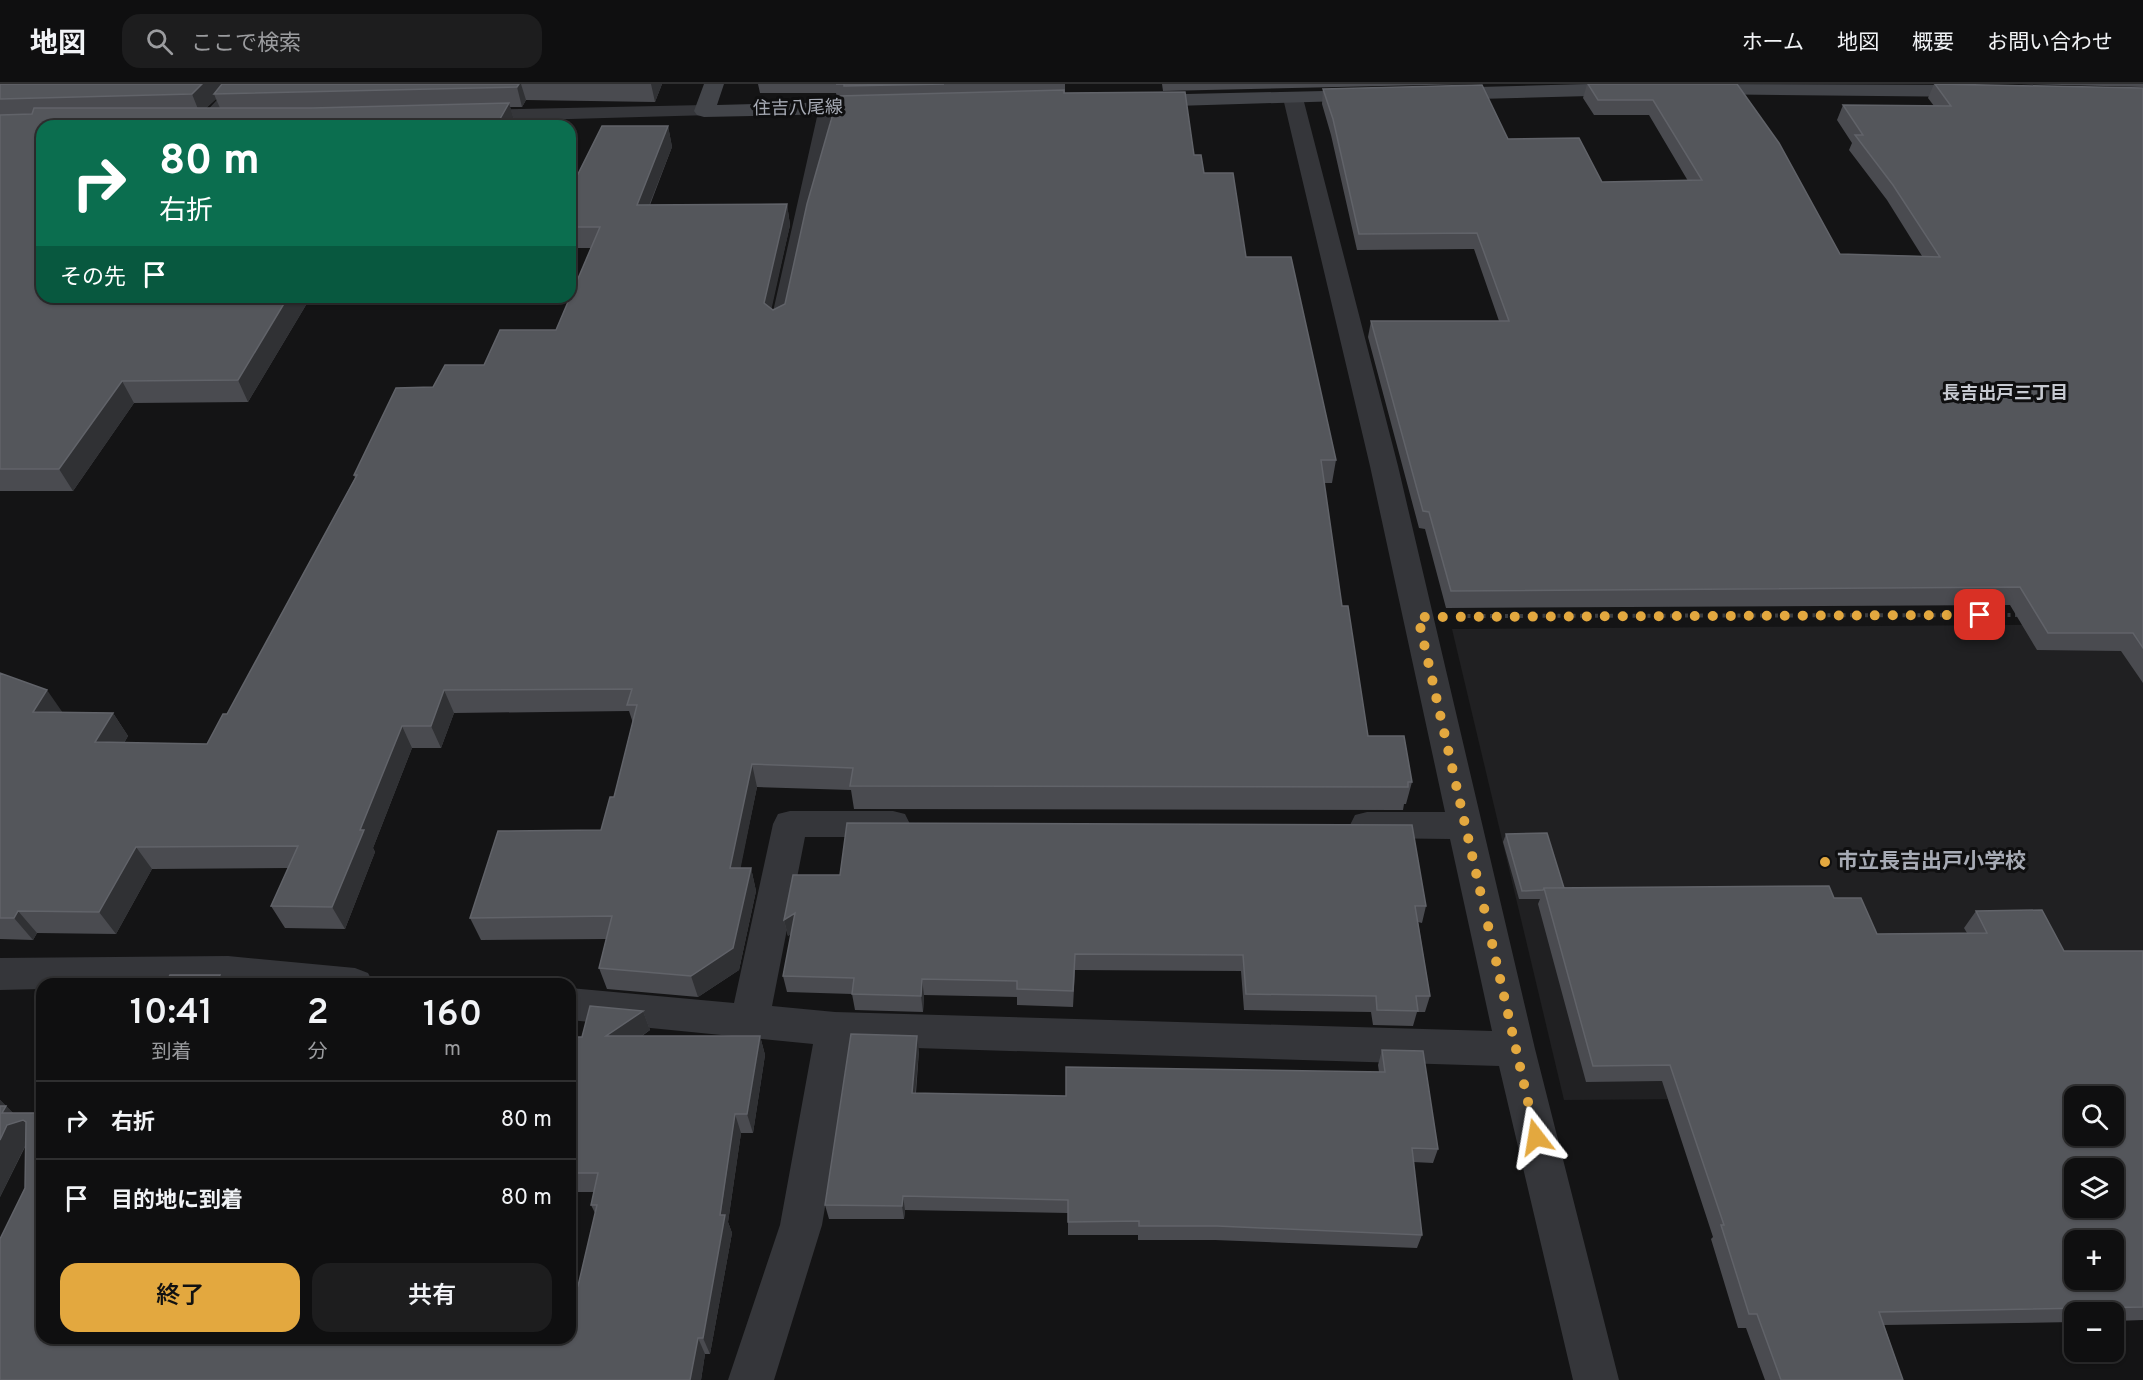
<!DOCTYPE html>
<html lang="ja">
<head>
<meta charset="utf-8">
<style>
	body { margin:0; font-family:Overpass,"Noto Sans JP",sans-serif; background:#1d1d1e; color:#f1f3f6; height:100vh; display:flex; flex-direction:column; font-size:22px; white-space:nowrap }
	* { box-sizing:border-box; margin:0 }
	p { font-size:20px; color:#9b9c9f }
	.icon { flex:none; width:33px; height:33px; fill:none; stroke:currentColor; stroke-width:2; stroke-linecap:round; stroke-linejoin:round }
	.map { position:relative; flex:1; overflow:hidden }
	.sheet { position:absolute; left:36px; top:894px; width:540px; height:366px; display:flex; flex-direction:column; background:#0f0f10; border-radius:18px; box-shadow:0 2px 4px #0004,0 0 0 2px #2f2f30 }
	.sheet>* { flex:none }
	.banner { position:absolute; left:36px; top:36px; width:540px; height:183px; border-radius:18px; box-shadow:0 2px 4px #0004,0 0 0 2px #2f2f30; background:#0b6e4f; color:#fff; overflow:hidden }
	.controls { position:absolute; left:2064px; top:1002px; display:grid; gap:12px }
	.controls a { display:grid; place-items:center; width:60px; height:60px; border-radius:12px; background:#0f0f10; box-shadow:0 2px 4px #0004,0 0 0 2px #2f2f30; font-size:30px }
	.pin { position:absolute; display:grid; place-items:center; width:51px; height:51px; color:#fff; margin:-26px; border-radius:12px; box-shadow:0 3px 9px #0006 }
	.me { position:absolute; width:66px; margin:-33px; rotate:346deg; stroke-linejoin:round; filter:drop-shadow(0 0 4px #0008) }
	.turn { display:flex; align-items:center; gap:21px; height:126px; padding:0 24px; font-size:27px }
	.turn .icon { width:78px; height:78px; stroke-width:2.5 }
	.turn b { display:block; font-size:42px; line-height:51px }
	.then { display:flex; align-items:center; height:57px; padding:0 24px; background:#0003; gap:12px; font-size:22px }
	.eta { display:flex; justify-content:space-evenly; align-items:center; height:102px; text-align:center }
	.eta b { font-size:36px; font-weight:600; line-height:42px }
	.cta { display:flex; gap:12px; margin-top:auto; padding:12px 24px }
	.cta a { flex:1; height:69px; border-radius:18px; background:#e3a83f; color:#111; font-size:24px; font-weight:600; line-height:69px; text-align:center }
	.cta a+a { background:#1d1d1e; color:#f1f3f6 }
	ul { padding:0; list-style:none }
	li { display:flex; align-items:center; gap:18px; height:78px; padding:0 24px; border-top:2px solid #2f2f30 }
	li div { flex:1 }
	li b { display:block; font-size:22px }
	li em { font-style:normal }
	header { display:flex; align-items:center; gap:36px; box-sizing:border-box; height:84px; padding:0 30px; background:#0f0f10; border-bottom:2px solid #2f2f30 }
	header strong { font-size:28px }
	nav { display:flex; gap:33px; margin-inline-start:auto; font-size:21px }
	.search { width:420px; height:54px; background:#1d1d1e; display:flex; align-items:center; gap:15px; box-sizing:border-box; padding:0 21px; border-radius:18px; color:#9b9c9f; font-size:22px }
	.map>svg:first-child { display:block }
</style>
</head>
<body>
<header>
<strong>地図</strong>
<div class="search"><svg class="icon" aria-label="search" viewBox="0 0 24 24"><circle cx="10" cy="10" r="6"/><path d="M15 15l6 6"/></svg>ここで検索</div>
<nav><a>ホーム</a><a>地図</a><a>概要</a><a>お問い合わせ</a></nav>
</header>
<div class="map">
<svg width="2143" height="1296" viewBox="0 0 2143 1296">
	<rect width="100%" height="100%" fill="#141415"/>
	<path fill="#202022" d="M2143,540v471l-579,5 -112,-471z"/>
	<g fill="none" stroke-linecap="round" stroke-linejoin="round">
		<path stroke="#3b3d41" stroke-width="4" stroke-dasharray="3 4.5" stroke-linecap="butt" d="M1460,532l560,-1"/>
		<path fill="#35363a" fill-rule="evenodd" d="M232,0h13l-36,41h-10l-2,-3 2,-3z
			M826,20l7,4 -47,217 -8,5 -8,-5 49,-217z"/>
		<path fill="#35363a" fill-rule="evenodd" d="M1293,8l7,2 3,4 95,368 137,583 84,331h-46l-74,-314 -647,-20 -30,179 -48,155h-46l52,-155 33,-181 -243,-24v-32l164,15 39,-179 5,-10 12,-3h103l12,3 5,10 -5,10 -12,3h-88l-33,169 63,6 657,19 -42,-192 -83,-1 -12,-3 -5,-10 5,-10 12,-3h78l-75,-346 -87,-368 3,-4z
			M704,21l7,2 3,4 -3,4 -242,7 -7,-2 -3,-4 3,-4 7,-2z
			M228,872l127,12 13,5 6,11h-332v5l-42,1v-32z"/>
		<path fill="#43454a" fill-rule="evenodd" d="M704,0h20l-7,21 162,-4 7,2 3,4 -3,4 -7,2 -175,4 -7,-2 -3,-4z
			M1588,0h44l6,5 -3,4 -7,2 -188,5 -7,-2 -3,-4 3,-4 7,-2z
			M1688,0l288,1 7,2 3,4 -3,4 -7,2 -281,-3 -7,-2 -3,-4z
			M1367,6l7,2 3,4 -3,4 -231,7 -7,-2 -3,-4 3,-4 7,-2z"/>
	</g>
	<path fill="#4a4b50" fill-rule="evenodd" d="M0,0h662l-7,18 -129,-2 -4,7h-12l5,16 -2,3h-471v171h288l-4,8h-20l-58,97 -114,1 -61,88h-73zM216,15l4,9h-14z
		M758,0h307v9l129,62 10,18 42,84 90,203 -4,23h-8l18,123 26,130 44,46 -6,22h-2l-1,6 -549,-1 -3,-19 -94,-3 -17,81h11l5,23 -17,79 -41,27 -91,-8 -8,-21 7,-29 -125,1 -11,-22 131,-88 13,-33 19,-74 -4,-12 -175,2 -13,35h-29l-39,100 2,4 -30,77 -60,-1 -14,-22 17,-38 -136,1 -36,65 -79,-1 -4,7 -33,-1v-266l62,39 51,1 15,23 -4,7 83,1 20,-30 128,-236 -1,-3 79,-88 51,-22 72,-35 35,-82h-21v-58l98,-64 4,21 -22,58 137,-1 3,21 -19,83 2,2 12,-6 53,-206h-1l-1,-5h-76z
		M1162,0h310l-309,7z
		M1587,0h150l103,170 82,2 -35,-56 -38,-50 3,-7 -15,-23 6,-15 91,1 -6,-8 6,-14 209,4v595l-22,-32 -84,-1 -27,-45 -564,3 -21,-79 -6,-1 -51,-191 3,-16h128l-25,-72 -117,1 -26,-115 -9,-31 1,-15 185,50 94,43 86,-1 -39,-66h-55l-11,-17z
		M2018,0h125v3z
		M334,213h14l-4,3z
		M1506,750l58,54 270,10 43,36 90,-1 -3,-5 12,-17 88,40h79v369l-29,1v-9h-40v10l-190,3 19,55h-138l-19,-52h-8l-27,-89 2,-2 -51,-156 -76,1 -48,-178 2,-5h-21l-16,-57z
		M1426,822l-4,17 -4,-1 12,74 -5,16h-8l-4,14 -40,-1 -2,-13 -127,-2 -3,-39 -166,-1 -2,37 -56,-2v-8l-93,-2 -1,17 -68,-2 -3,-16 -65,-2 -4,-16 8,-42 -3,2 -4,-16z
		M643,927l7,19 -8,6h118l5,19 -12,78h-12l-13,89 4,11 -22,121h-5l-4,26h-701l25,-192 1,-43 -26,52v-97l13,13h29v225l536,-52 17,-73 -4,-8 3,-13h-24v-155h12z
		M919,966l-3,43 150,3 313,-24 -1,-7 4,-15 56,99 -5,14 -20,-1 9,73 -5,13 -202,-8h-77v-5h-70v-22l-163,-3 -1,9h-75l-4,-14z"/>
	<path fill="#303134" d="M202,0h28l-16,10 2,5 -16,15 -8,-20z
		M519,0h2l5,16 -4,7 -5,-20z
		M651,0h11l-7,18z
		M509,19l6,20 -2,3h-17z
		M668,42l4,21 -31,79 -4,-21z
		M787,120l3,21 -22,100 -4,-22z
		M288,213h15l3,8 -58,97 -10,-22z
		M323,213h7l-4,8z
		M122,297l12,22 -61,88 -14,-22z
		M47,606l16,23 -30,-1z
		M444,606l10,23 -13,35 -10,-22z
		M113,629l15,23 -17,29 -16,-23z
		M402,642l10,22 -39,100 2,4 -30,77 -13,-22 28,-77z
		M752,680l5,23 -21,104 -6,-23z
		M136,763l16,22 -36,65 -17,-22z
		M751,784l5,23 -17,79 -41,27 -7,-21z
		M18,827l19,22 -4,7 -19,-22z
		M795,829l3,16 -10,7 -4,-16z
		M220,891l6,9h-10z
		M922,895l2,16 -1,17 -2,-16z
		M643,927l7,19 -36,25 -8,-19z
		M760,952l5,19 -12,78 -6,-19z
		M917,952l2,14 -5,57 -2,-14z
		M0,1016l21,21 2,-1 18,19 -15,5 -26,53z
		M735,1030l6,19 -13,89 4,11 -22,121 -7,-16z
		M903,1112l2,14 -1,9 -2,-13z
		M698,1254l7,16 -4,26h-11z"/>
	<path fill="#54565b" stroke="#616369" stroke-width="1.5" fill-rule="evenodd" d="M0,0h202l-10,10 -192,5z
		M222,0h297l-2,3 -303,7z
		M836,0h108l-100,2v-2z
		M1588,0h149l42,59 61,111 100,3 -47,-72 -38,-50h8l-20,-30 108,1 -16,-22 208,4v560l-10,-15h-85l-28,-46 -569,4 -22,-79 -6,-1 -52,-190h138l-32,-88 -118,1 -26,-115 -10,-30 159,-4 26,54 71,-1 23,44 100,-2 -49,-80h-55z
		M1064,6v3l121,-1 9,63h7l3,18h29l13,84h45l45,203h-15l21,146h6l20,130h36l8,46h-4v5l-558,-1 3,-18 -101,-4 -22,104h21l-18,80 -42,28 -92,-8 13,-52 -142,2 28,-87 103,-1 9,-33h4l23,-92h-10l5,-16 -188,1 -13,36h-29l-42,104h4l-32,77 -61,-1 27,-60 -162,1 -37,65 -81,-1 -4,7h-14v-245l47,17 -14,22 80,1 -18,29 112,2 16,-30h4l130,-239h-3l42,-87 37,-1 12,-22h39l16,-35h56l44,-103h-30v-37l32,-64h66l-31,79 150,-1 -23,99 9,7 12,-6 22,-100 31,-108z
		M509,19l-13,23h-454v171h246l-50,83 -116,1 -63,88h-59v-354l32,-1 2,-6h278z
		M847,739l565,2 14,81h-11l15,90h-14l2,15 -41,-1 -1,-14 -130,-2 -3,-39 -168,-1 -2,37 -56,-2v-8l-95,-2 -1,17 -69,-2 2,-16 -71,-2 12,-63 -11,7 9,-45h47z
		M1547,749l17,55h-20l-1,2 -21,1 -16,-57z
		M1829,802l5,12h27l16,36 110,-1 -11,-22 66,-1 22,41h79v356l-264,5 24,68h-122l-24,-66h-8l-28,-89h3l-54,-160 -77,1 -49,-178zM2074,1012h40v40h-40zM2074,1084h40v40h-40zM2074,1156h40v40h-40z
		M170,891h50l-4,9h-51z
		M590,922l53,5 -37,25h154l-13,78h-12l-15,101h5l-22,123h-5l-8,42h-690v-141l25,-51 1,-66 -3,-2 -16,5 -7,15v-34h6l-4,7h40v225h528v-52h8l19,-81h-6l7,-32h-28v-136h12z
		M851,950l66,2 -5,57 154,3v-29l319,5 -3,-22 41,1 15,98 -26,-1 10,87 -205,-9h-78v-5l-71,1v-22l-165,-4 -1,10 -77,-1z"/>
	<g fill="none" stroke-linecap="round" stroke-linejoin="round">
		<path stroke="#e3a83f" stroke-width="10" stroke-dasharray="0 18" d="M1536,1053l-118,-520 562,-2"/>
	</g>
	<circle fill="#e3a83f" stroke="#0f0f10" stroke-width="2" cx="1825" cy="778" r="6"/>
	<g text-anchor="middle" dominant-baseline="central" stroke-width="6" stroke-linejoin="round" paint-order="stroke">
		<g font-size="18" fill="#a7abb5" stroke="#0f0f10">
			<text transform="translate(798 25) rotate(-1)">住吉八尾線</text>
		</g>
		<g font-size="18" font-weight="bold" fill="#c7cad1" stroke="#0f0f10">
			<text x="2005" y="310">長吉出戸三丁目</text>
		</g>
		<g font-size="21" font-weight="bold" fill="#a7abb5" stroke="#0f0f10" text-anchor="start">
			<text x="1837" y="778">市立長吉出戸小学校</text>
		</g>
	</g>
</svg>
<div class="controls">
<a><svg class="icon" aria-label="search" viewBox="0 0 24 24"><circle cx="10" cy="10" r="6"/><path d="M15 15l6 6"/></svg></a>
<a><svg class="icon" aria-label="layers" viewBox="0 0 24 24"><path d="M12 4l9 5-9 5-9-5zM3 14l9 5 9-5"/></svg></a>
<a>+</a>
<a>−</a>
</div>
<div class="pin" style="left:1980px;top:531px;background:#d93025"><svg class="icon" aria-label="arrive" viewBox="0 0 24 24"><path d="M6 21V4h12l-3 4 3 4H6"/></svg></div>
<svg class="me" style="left:1536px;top:1053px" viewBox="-20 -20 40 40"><path d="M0-17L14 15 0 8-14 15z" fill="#e3a83f" stroke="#fff" stroke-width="4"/></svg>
<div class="banner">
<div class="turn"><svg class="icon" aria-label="right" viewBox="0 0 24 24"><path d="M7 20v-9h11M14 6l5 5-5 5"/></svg><div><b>80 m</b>右折</div></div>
<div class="then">その先<svg class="icon" aria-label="arrive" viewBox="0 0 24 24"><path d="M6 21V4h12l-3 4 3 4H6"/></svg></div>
</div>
<section class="sheet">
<div class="eta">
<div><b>10:41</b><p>到着</p></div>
<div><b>2</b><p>分</p></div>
<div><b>160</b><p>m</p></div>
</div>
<ul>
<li><svg class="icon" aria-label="right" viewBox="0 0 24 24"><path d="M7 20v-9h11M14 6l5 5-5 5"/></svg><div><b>右折</b></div><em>80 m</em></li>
<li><svg class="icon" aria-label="arrive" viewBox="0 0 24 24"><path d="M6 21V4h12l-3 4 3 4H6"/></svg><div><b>目的地に到着</b></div><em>80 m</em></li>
</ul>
<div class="cta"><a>終了</a><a>共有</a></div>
</section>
</div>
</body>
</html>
